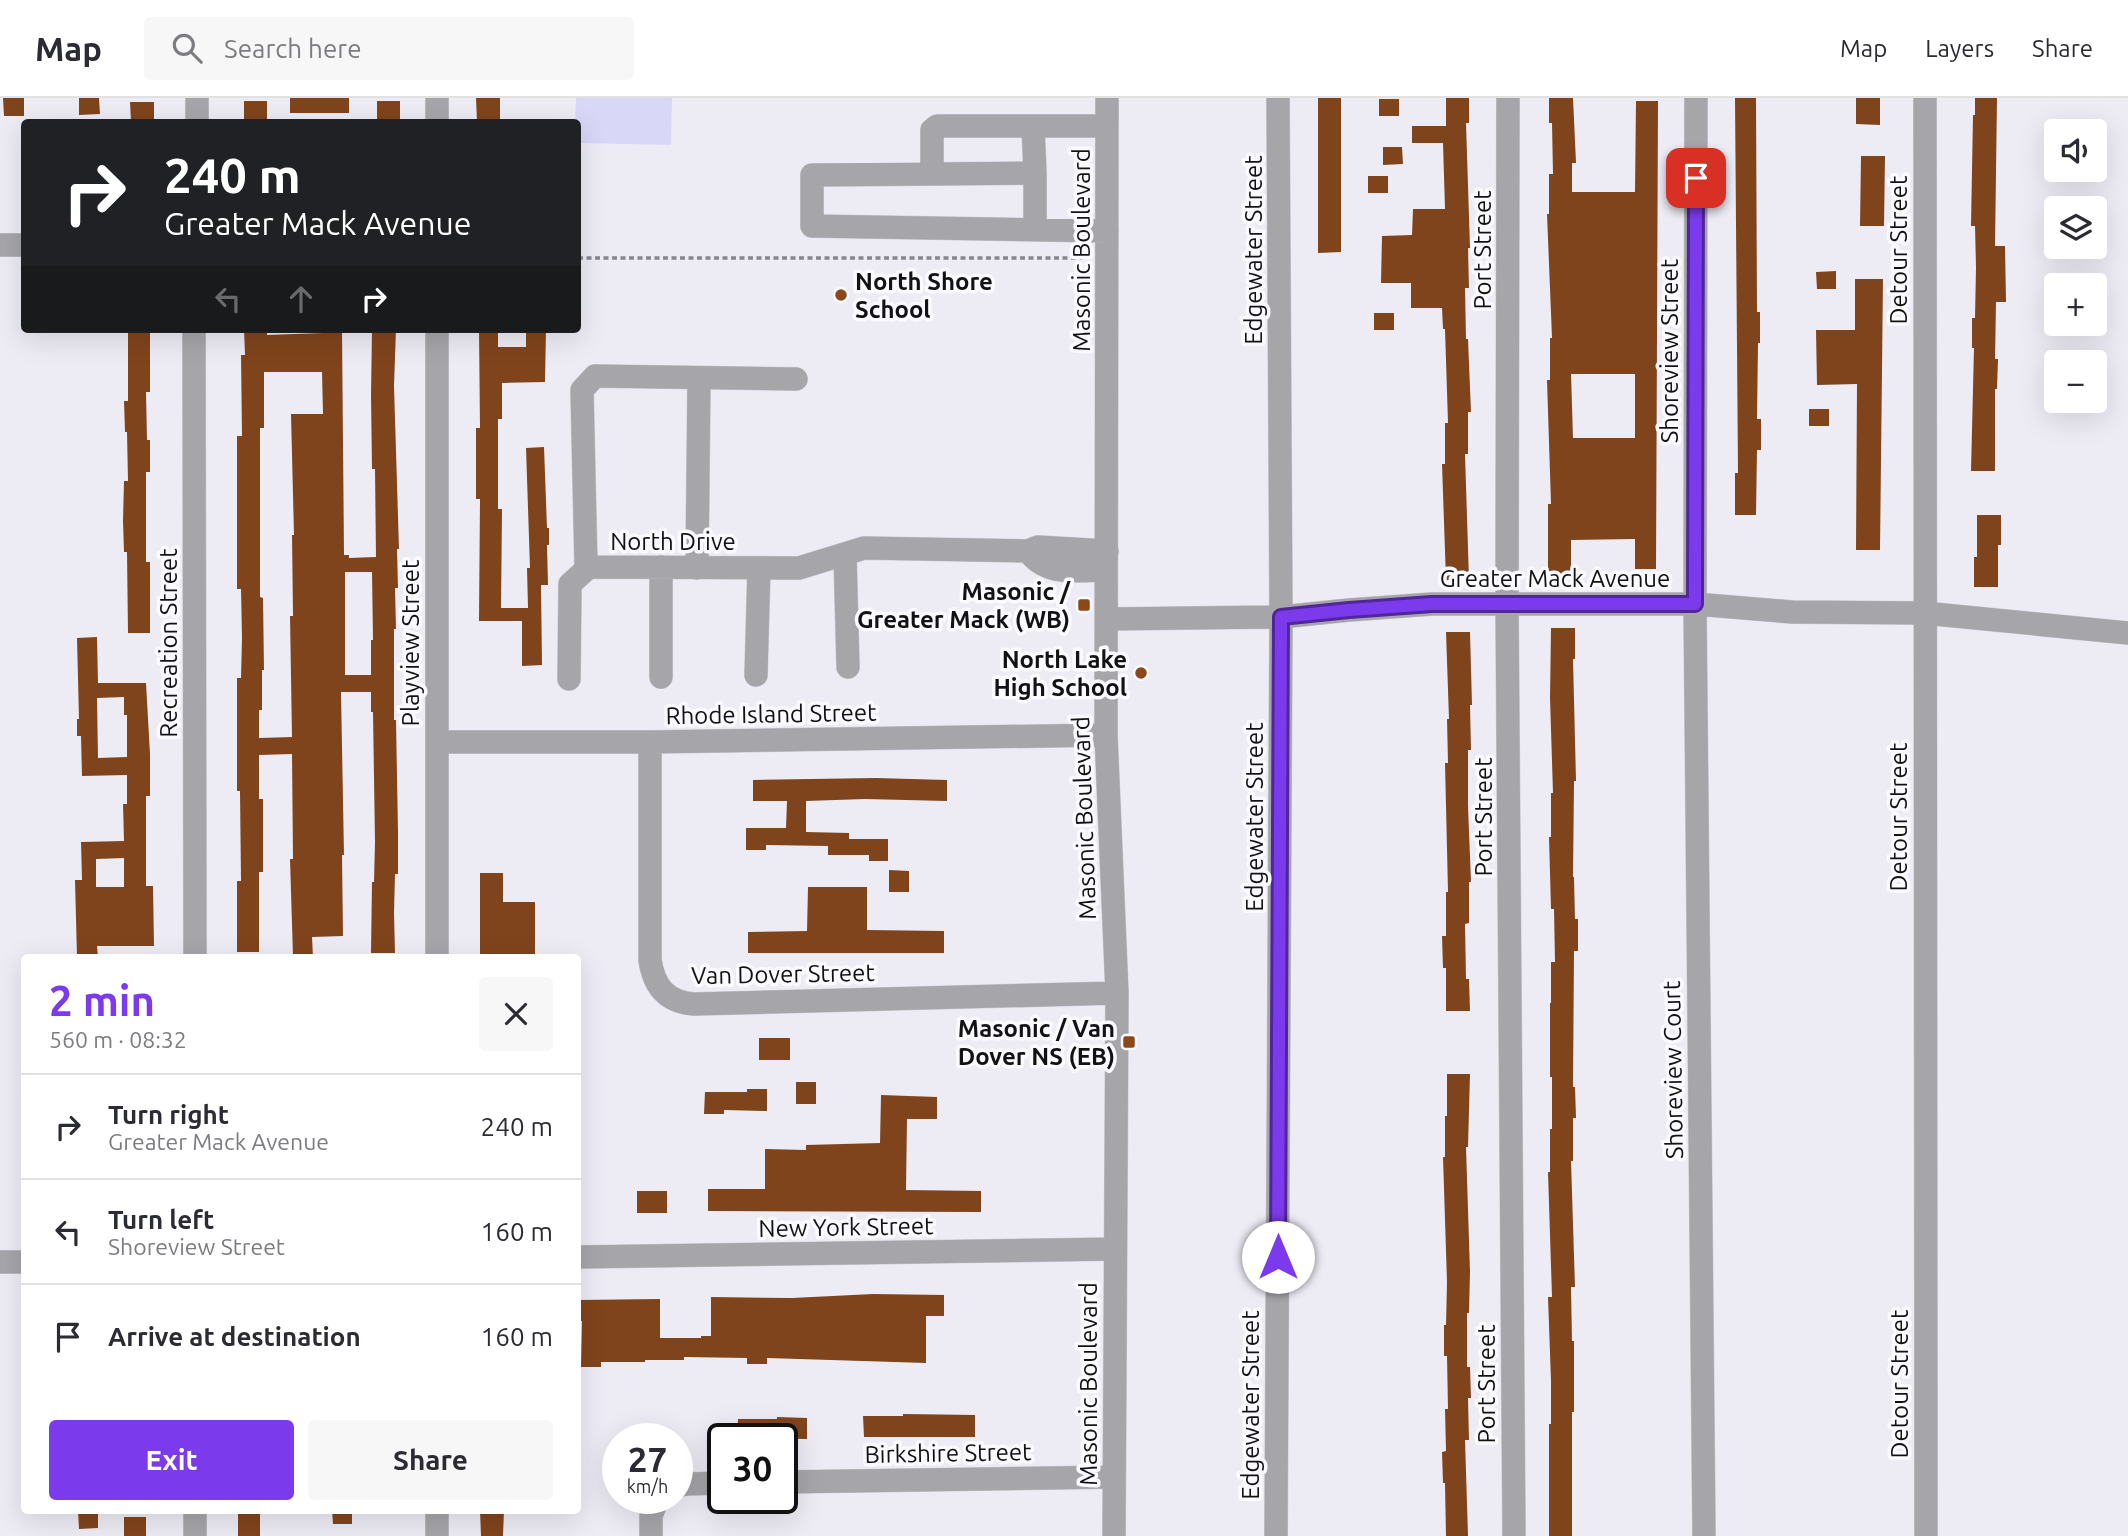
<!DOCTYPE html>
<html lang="en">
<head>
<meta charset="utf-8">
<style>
	body { margin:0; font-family:Ubuntu,sans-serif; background:#f7f7f7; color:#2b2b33; height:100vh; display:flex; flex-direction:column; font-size:26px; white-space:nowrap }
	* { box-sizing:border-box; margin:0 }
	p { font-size:23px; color:#7c7c81 }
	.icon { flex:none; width:38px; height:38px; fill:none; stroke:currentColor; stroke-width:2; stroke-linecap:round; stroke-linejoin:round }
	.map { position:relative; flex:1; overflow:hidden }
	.panel { position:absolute; left:21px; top:856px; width:560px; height:560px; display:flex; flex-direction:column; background:#fff; border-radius:7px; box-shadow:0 7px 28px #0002 }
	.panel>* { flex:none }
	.banner { position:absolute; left:21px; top:21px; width:560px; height:214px; border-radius:7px; box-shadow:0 7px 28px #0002; background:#202124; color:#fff; overflow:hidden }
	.controls { position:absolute; left:2044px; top:21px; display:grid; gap:14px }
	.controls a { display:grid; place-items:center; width:63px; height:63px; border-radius:7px; background:#fff; box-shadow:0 7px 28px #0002; font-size:35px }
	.speed { position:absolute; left:602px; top:1325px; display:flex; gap:14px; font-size:35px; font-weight:700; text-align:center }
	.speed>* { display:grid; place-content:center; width:91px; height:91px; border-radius:50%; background:#fff; box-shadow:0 7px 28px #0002; line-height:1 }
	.speed small { font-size:18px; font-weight:400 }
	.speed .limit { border:4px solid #111; border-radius:10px; background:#fff; color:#111 }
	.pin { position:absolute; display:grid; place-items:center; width:60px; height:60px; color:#fff; margin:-30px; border-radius:14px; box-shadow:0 4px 10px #0006 }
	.me { position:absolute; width:77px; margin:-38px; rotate:0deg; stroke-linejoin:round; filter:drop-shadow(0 0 5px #0008) }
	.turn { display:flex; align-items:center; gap:24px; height:147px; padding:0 28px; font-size:32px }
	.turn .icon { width:91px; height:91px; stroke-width:2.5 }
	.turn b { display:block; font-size:49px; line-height:60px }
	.lanes { display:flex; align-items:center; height:66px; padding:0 28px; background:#0003; justify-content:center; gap:35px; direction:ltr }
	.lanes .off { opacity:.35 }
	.round { display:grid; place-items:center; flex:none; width:74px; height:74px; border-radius:7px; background:#f7f7f7 }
	.summary { display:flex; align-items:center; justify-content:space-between; height:119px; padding:0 28px }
	h1 { font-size:42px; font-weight:700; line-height:52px; color:#7c3aed }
	.cta { display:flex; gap:14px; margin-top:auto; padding:14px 28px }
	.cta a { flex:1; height:80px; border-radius:7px; background:#7c3aed; color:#fff; font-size:28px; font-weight:700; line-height:80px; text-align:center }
	.cta a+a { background:#f7f7f7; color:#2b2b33 }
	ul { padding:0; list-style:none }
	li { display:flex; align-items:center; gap:21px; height:105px; padding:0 28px; border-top:2px solid #e1e1e2 }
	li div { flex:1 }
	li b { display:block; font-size:26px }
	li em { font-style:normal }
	header { display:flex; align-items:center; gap:42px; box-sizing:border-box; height:98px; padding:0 35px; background:#fff; border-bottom:2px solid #e1e1e2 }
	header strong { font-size:33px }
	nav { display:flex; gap:38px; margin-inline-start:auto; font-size:24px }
	.search { width:490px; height:63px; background:#f7f7f7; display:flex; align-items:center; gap:18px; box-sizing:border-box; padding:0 24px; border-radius:7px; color:#7c7c81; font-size:26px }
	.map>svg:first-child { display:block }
</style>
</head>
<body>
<header>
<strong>Map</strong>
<div class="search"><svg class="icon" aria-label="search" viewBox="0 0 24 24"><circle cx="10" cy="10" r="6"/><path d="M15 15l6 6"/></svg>Search here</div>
<nav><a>Map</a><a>Layers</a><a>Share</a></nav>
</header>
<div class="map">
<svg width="2128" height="1438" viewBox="0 0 2128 1438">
	<rect width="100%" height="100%" fill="#edecf5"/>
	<path fill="#d8d7f8" d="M576,0h96l-1,47 -93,-2v-21h-3z"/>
	<path fill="#80441c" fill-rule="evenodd" d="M3,0h21v18h-20z
		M79,0h20l1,16 -21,1z
		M290,0h59v15h-59z
		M476,0h24v24h-23z
		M1318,0h23v154l-23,1z
		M1446,0h23v25h-3l4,125h-2l1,40h-4l1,51h2l3,73h-3v42h-3l4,126h-23l-4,-116h3v-41h3l-3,-94h-2l-1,-21h-31v-25h-30l1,-47 30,-1 1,-26h32l-2,-66h-31v-17h34z
		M1549,0h24l3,65h-4v29h63l1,-91h22l-2,468h-21v-30l-64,1v36h-23v-72h3l-4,-124h3v-42h2l-5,-124h2v-40h4l-1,-51h-3zM1571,276h64v64h-62z
		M1735,0h21l1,214h3v31h-2l-1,76h4v31h-4l-1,65h-21v-42h3z
		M1856,0h24v27l-24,-1z
		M1975,0h22l-2,148h10l1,56h-10l-1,57h3l-1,30h-2v82h-24l3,-123h-2v-30h3l1,-51 -1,-41h-4l2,-111h2z
		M1379,1h20v17h-20z
		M244,3h23v21h-23z
		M377,3h23v21h-23z
		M130,4h24v20h-23z
		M1383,49h19l1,17 -20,1z
		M1861,58h24l-1,70h-24z
		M1368,78h20v17h-20z
		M1836,173v18h-19l-1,-17z
		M1855,181h28l-3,271h-24l1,-166 -40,1 -1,-55h39z
		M1374,215h20v17h-20z
		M128,231h22v63h-4l1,48h3v32h-4v90h4v71h-22l-1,-81h-3l-1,-31 1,-40h4l-1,-49h-2l-1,-31h4z
		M244,231h23v6l56,-2v-4h19l2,226h5v3l27,-1 -1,-88h-3l-1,-74 1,-66h24l-2,57 5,163h-2l1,39h-3l1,41h-2v91h2l2,112v42h-3l-1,39 1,40h-24l1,-71h2l1,-40 -2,-130h-2v-20h-30l3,163h-2l1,81 -31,1 1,20h-20l-3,-98h3l-1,-105 -33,1v44h4v73h-4v80h-22v-71h4l-1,-90h-3v-113h4l1,-40 -1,-49h-4v-153h5l-1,-81h4zM264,274h58l1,42h-32l3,121h-2l1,81h-3l2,121 -33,1v-28h3v-40h2l-1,-72 -3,-1v-169h4zM345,474h27l1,68h-2v35h-26z
		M479,231h19v18h28v-18h20l-1,53 -43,1v36h-4v90h4l-1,99h27l-1,-40h3l-4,-120 18,-1 3,81h2v17h-2l1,40h-7l1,80 -20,1v-45h-43l1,-122h-4v-71h4z
		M1809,311h20v17h-20z
		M1977,417h24v30h-3v42h-24v-30h3z
		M1551,530h24v31h-2l3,122h-2l-1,96h1l1,42h3v32h-4l-1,136h2l1,31h-3v43h-2l4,126h-4l1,54h2v71h-2v124h-23v-112h2v-43l-3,-84h4l-4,-125h2v-43h2v-52h-2v-74h1v-41h4l-1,-53h-3l-2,-72h2v-44h2l-3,-95z
		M1446,534h24l2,73h-2l1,45h-3v56l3,76h-2v41l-4,1 1,55h3l1,32h-24v-43h-3l-1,-32h4v-44h2l-3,-129h3l-1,-44h2z
		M97,539l1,46h48l4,71v42h-4v90h7l1,60h-57l1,11h-21l-2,-77h7l-1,-38 43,-1 -1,-37h4v-29l-45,1 -1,-40h-4v-17h2l-2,-81zM124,599v18h3v42l-29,1 -1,-60zM124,760v29h-28v-28z
		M876,680l71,2v21l-82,-2 -59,2v31l43,1v6h39v22h-19v-6h-41v-9l-62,-1v5h-20v-22h40l1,-27h-34v-21z
		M889,772l20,1v21h-20z
		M480,775h23v29h32v55h-20v-3h-35z
		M808,789h59v43l77,1v22h-196v-21l59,-1z
		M759,940h31v22h-31z
		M1447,976h23l-2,73h-2l4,125 -1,41h-2v54h3l1,31h-3l1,42h-4l3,96h-22l-1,-53h-2l-1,-31 4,-1 -1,-42h3l-1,-53h-3v-31h2l1,-43 -4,-125h2v-41h2z
		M796,984h20v22h-20z
		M747,991h20v22l-43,-1v4h-20l1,-22h42z
		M881,997l56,2v22h-30l-1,71 75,1v21l-273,-1v-22h57v-40l41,1v-5l74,-2z
		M637,1093h30v22h-30z
		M873,1196l71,1v21h-18v47l-159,-5v6h-20v-6l-63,-1v3h-39v2h-44v5h-20l1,-46h-4v-21l82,-1v39h41v-2h10v-39l81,1z
		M903,1316l72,1v22h-111l-1,-21h40z
		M777,1319l30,1v21l-70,-1 1,-19h39z
		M78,1412h20v18l-19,1z
		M238,1412h22v26h-22z
		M332,1412h20v14h-19z
		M480,1412h24l-1,26h-22z
		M124,1419h22v19h-22z"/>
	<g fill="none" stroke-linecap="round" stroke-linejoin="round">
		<g stroke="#cac9d1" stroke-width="24">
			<path id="minor" d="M1107,0l-1,637 11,258 -3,543
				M1508,0l-1,505 7,933
				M1696,0l-1,506 9,932
				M1925,0l1,1438
				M197,24v-24
				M437,24v-24
				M1033,28l2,47
				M932,76v-44l5,-4h170
				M1035,132v-57l-223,2v51l295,5
				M0,147h24
				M194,231l1,628
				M437,231v628
				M796,281l-201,-3 -13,14 4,177 213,1 65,-20 164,3
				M845,456l3,113
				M661,469v110
				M697,470l2,-190
				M1106,472c-28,0 -60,7 -78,-19l10,-4 69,4
				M1107,521l174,-2 68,-7 83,-6h263l97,8 132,1 204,20
				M756,577l3,-107
				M569,581l1,-95 19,-17
				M437,644h213l456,-7
				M650,644v218c4,27 17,42 44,44l423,-11
				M578,1159l537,-8
				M0,1164h24
				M782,1384l332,-5
				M677,1388l9,-2 37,-1
				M195,1438v-26
				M437,1438v-26
				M651,1438v-20l7,-18
				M1276,1438l5,-919 -3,-519"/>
		</g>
		<path stroke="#87868d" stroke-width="3.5" stroke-dasharray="5 3.5" stroke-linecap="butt" d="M578,160h503v-8"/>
		<use href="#minor" stroke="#a6a6aa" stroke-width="23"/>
	</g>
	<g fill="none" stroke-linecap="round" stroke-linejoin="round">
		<g stroke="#51269a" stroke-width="18">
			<path id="route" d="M1278,1159l3,-640 68,-7 83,-6h263l1,-426"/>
		</g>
		<use href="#route" stroke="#7c3aed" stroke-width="12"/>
	</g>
	<g fill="#8b4819" stroke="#fafafe" stroke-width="2.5">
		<circle cx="841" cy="197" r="7"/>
		<rect x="1077" y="500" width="14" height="14" rx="3.5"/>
		<circle cx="1141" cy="575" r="7"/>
		<rect x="1122" y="937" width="14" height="14" rx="3.5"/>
	</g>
	<g text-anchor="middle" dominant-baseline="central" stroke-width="7" stroke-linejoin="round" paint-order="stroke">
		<g font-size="24" fill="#121215" stroke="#fafafe">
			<text transform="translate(1081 152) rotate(-90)">Masonic Boulevard</text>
			<text transform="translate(1253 152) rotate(-90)">Edgewater Street</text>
			<text transform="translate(1482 152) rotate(-90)">Port Street</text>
			<text transform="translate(1898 152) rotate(-90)">Detour Street</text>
			<text transform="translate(1669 253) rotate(-90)">Shoreview Street</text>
			<text x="673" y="443">North Drive</text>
			<text x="1555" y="480">Greater Mack Avenue</text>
			<text transform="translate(168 545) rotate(-90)">Recreation Street</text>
			<text transform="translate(410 545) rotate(-90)">Playview Street</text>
			<text transform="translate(771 616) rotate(-1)">Rhode Island Street</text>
			<text transform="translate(1254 719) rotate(-90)">Edgewater Street</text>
			<text transform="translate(1483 719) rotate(-90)">Port Street</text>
			<text transform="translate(1898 719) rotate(-90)">Detour Street</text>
			<text transform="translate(1084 720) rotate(-92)">Masonic Boulevard</text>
			<text transform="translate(783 876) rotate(-1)">Van Dover Street</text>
			<text transform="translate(1673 972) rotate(-91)">Shoreview Court</text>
			<text transform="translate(846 1129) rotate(-1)">New York Street</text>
			<text transform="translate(1088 1286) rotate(-90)">Masonic Boulevard</text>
			<text transform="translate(1486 1286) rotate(-90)">Port Street</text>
			<text transform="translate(1899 1286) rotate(-90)">Detour Street</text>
			<text transform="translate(1250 1307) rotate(-90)">Edgewater Street</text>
			<text transform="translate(948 1355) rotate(-1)">Birkshire Street</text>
		</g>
		<g font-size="24" font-weight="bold" fill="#121215" stroke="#fafafe" text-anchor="end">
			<text x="855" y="183" text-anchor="start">North Shore<tspan x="855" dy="28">School</tspan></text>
			<text x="1070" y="493">Masonic /<tspan x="1070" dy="28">Greater Mack (WB)</tspan></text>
			<text x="1127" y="561">North Lake<tspan x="1127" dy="28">High School</tspan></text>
			<text x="1115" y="930">Masonic / Van<tspan x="1115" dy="28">Dover NS (EB)</tspan></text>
		</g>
	</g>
</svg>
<div class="controls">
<a><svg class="icon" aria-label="sound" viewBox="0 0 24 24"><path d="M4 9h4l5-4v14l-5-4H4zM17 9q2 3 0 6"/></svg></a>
<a><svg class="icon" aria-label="layers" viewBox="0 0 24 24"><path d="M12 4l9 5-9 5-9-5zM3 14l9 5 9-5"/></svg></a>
<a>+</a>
<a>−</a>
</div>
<div class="speed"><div>27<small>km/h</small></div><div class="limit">30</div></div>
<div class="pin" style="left:1696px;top:80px;background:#d93025"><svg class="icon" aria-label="arrive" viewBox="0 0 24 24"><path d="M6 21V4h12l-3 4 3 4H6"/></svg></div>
<svg class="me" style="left:1278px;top:1159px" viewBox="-20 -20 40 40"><circle r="19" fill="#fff"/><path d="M0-13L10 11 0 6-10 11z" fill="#7c3aed"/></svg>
<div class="banner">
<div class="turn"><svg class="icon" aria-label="right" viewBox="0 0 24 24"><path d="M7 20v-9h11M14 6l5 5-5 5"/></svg><div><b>240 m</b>Greater Mack Avenue</div></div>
<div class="lanes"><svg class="icon off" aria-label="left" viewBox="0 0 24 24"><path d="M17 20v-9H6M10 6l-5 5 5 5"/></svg><svg class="icon off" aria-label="ahead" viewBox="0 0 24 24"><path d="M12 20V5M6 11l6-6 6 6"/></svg><svg class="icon" aria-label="right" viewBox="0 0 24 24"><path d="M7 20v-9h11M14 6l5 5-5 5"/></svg></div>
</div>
<section class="panel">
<div class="summary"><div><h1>2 min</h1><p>560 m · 08:32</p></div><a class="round"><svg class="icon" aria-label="close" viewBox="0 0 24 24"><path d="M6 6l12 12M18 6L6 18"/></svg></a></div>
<ul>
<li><svg class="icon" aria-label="right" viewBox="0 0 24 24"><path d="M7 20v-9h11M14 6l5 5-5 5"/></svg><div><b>Turn right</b><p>Greater Mack Avenue</p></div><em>240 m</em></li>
<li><svg class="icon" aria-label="left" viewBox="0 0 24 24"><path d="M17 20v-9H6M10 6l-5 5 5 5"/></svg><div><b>Turn left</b><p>Shoreview Street</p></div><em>160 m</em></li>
<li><svg class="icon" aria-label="arrive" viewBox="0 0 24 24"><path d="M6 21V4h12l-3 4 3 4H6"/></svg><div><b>Arrive at destination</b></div><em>160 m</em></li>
</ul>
<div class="cta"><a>Exit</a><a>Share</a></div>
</section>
</div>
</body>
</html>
